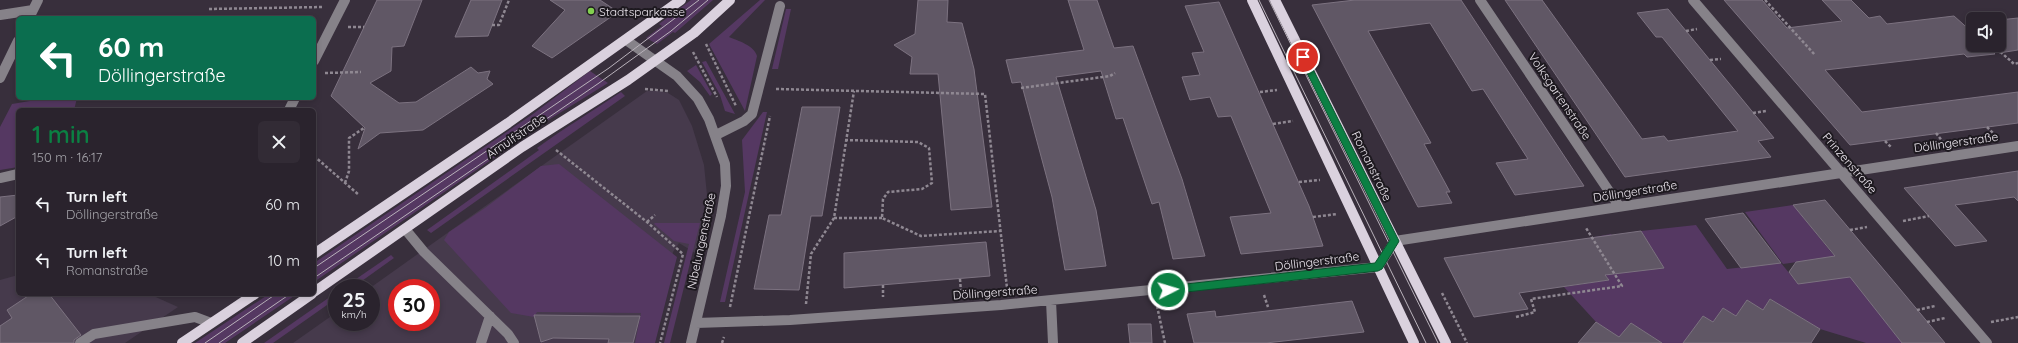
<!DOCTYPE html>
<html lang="en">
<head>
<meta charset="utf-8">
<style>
	body { margin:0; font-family:Quicksand,sans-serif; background:#322b35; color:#f1f3f6; height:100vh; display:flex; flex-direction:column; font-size:15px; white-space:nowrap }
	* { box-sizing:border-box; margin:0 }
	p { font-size:13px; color:#a5a4aa }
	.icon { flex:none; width:22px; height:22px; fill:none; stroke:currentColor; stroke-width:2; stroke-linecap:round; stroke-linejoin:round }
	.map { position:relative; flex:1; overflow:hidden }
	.drawer { position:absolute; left:16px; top:108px; width:300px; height:188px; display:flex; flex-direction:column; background:#2a232d; border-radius:6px; box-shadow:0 2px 6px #0003,0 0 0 1px #464049 }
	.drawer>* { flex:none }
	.hud { position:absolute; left:16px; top:16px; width:300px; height:84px; border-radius:6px; box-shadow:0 2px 6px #0003,0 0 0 1px #464049; background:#0b6e4f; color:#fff; overflow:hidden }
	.controls { position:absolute; left:1966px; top:12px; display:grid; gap:8px }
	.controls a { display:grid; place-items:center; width:40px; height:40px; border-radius:6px; background:#2a232d; box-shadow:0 2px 6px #0003,0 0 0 1px #464049; font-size:20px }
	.speed { position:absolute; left:328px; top:279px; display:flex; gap:8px; font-size:20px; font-weight:700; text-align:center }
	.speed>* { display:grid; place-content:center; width:52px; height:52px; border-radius:50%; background:#2a232d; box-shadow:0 2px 6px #0003,0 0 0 1px #464049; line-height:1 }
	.speed small { font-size:10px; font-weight:400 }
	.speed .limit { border:6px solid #d22; background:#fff; color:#111 }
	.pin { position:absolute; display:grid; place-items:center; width:34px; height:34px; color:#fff; margin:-17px; border:2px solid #fff; border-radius:50%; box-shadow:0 1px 4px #0007 }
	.me { position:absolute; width:44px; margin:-22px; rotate:85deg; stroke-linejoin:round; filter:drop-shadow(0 0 3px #0008) }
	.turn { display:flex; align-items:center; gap:14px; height:84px; padding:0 16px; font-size:18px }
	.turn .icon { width:52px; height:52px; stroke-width:2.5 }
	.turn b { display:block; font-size:28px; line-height:34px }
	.round { display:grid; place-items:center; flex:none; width:42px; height:42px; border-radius:6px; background:#322b35 }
	.head { display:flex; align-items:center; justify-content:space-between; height:68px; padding:0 16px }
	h1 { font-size:24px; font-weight:600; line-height:30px; color:#0b8043 }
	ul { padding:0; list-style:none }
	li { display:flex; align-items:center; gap:12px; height:56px; padding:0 16px }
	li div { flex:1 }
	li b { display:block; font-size:15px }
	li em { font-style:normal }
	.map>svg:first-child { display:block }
</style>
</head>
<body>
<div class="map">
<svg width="2018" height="343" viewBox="0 0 2018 343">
	<rect width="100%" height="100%" fill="#382f3c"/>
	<path fill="#463a4c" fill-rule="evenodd" d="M647,91h11l10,2 11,7 13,26 12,39 4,40 -6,52 -23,-14 -6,9 -23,91h-357l44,-31v10h34l-1,-34zM397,288h34v34h-34z
		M18,275v19h131l29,13 -53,36h-125v-63z"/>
	<path fill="#553862" d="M691,0h22l-38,33 -2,-1 -16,12 -11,-6 16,-12 -3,-2z
		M760,0h5l-36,37c9,4 25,8 28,19l-12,55 -36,-67z
		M786,9h5l-13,60h-6z
		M706,61l29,53 -10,-3 -5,-16 -18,-33z
		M696,65l16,29 -2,2 -10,-14 -13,-11z
		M590,71l18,12 -58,36 -236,163v-19l219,-149z
		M621,92l4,4 -194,137 -4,-3 112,-80 -2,-2c27,-20 56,-37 84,-56z
		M48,98h29l-3,12h-56v57l-18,3v-43l12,-23z
		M763,112h4l-42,190h-5l25,-110 -3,-52z
		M559,164l118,93 -22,86h-20l6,-30 -104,-1 -3,5 -23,-4 -67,-73 5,-8 36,-24 56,-42z
		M1793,205l47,58 33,-6 22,26 -36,5 43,55h-36l-46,-14 -50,-30 -7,11 -16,-10 -11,16 -13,-8 -10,14 -10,-6 -13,18 14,9h-42l-31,-20 -12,14 -23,-15 -32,-35 45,-7 -25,-41 27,-5 23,37 30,-3 -23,-37 55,-6 31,44 54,-6 17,21 28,-26 -43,6 -38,-52z
		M655,223h45l-30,120h-6l25,-99 -15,-3 -20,-17z
		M391,255l3,3 -42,30h-9z
		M337,292v6l-64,45h-9z
		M269,294h28l-72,49h-30z"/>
	<path fill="#605765" stroke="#7c7280" d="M377,0h45l-18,46 -12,1 -1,24 -21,12 29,20 17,-1 55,-35 7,6 12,-2 -3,8 6,5 -70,46 -43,3 -22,16 7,-21 -34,-32z
		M471,0h31l-14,36 -33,1z
		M550,0h50l18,12 -66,46 -20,-12 33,-36z
		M918,0h30l-1,22 15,1 12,46 18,138 -41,3 -13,-136h-28l2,-17 -18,-12 21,-11z
		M1068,0h29l17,48 19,-2 49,133 23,77 -32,3 -14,-57 -7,2 -29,-86 -7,1 -15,-48 -45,6 40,133 10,56 -41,4 -13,-73 -31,-115 -9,1 -6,-23 78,-10z
		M1355,0h106l123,186 -69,9 -19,-32 32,-4 -45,-70 -11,2 -42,-68 -62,8 63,112 -7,1 26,48h-4l6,11 -34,4 -106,-202z
		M1505,0h37l100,139 22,-3 4,5 70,-10 -76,-94h-6l-19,-24 31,-4 106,129 -16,3 13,16 -146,20z
		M1724,0h38l25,28 55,-7 -20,-21h29l18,18 11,-2 7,8 67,-8 19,17v12h13l9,9 -28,3 -3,-3 -139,16 37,42 156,-20v31l-168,22z
		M1219,2l90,204 14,40 -82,8 -11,-37 41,-4 -40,-97 -13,1 -8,-20 -20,3 -8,-23 18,-2 -8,-22 12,-1 -19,-46z
		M2018,18v32l-19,3v-33z
		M802,107h38l-18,109h-11l-12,74 -45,-1 15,-74h12z
		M2018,171v30l-4,-4 -59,8 32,36 -32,5 -51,-58z
		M18,195v21l-18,10v-29z
		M1825,200l70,83 50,60h-43l-52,-66 -52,7 -9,-12 7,-10 39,-6 -42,-51z
		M1743,213l38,50 -40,5 -36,-49z
		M1641,231l23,37 -59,7 4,5 -90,13 9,16 -54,8 -30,-59z
		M986,242l4,34 -146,12v-35z
		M31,294h18l32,41 -7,5v3h-74v-17l12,-8 -5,-8z
		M1770,299l50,30 -9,14h-128l20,-27 10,6 10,-14 13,8 11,-16 16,10z
		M1352,301l12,31 -98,11h-72l-7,-29 28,-3 1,6z
		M534,315l82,1h24l-7,27h-25l1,-4 -56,-1 -12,4z
		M1596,322l23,15 12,-14 31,20h-84z
		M1128,324h23l1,19h-22z"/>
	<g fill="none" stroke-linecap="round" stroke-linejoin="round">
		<path stroke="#8f8892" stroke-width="2.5" stroke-dasharray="3 2" stroke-linecap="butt" d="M1765,0l50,55
			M209,9l114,-2
			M1968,21l5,5
			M492,25h7l10,-25
			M348,27h16
			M1686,31l11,-2
			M706,44l30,62
			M1993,45l21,19 4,-1
			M693,52l24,45
			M1710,60l11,-1
			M325,73l36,-1
			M1021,88l89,-12 5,-3
			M645,89l23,2
			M776,89l209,5 22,194
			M1260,92l17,-2
			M1753,113l13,-2
			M1273,124l20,-3
			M1987,127l6,6
			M1936,133l7,9
			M845,140l73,2 11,6 3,35 -10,6 -34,3 -5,7 -1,19 39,18 79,-5
			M1885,141l7,7
			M556,150l91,72 36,32 -23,89
			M314,156l45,39
			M1299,182l21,-2
			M345,183l4,-12v-33l15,-10
			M1313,217l24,-3
			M834,218h48
			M1903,221l26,-5
			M647,222l8,-7
			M1850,230l17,-3
			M960,279l1,13
			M883,285v12
			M1442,293l25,50
			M1264,295l4,12
			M806,304l5,-50 23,-36 20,-127
			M1157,306l8,37
			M730,307l40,-191
			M1917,310l18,-4
			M1516,317l19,-5 -4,-13 91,-13 -36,-58
			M1927,322l18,-4
			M1991,322l27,-5
			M722,343l2,-6"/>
		<path stroke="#868289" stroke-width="10" d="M1480,0l139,206
			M1693,0l294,343
			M0,15l33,-5
			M29,18l9,-18
			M626,40l51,36 21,23 11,20 16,45 1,22 -5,30 -30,127
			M314,61l31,-61
			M0,78l18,-37
			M289,110l6,-12
			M716,135l28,-14 8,-7 28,-108
			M0,178l18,-4
			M405,229l19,23 84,82 6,9
			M1051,301l2,42
			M696,323l94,-3 211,-15 377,-38 17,-26 623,-95
			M80,343l14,-9 101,-17 16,6
			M481,343l9,-27"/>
		<path stroke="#dad1de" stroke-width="10" d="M1252,0l162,343
			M1275,0l171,343
			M314,254l194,-131 173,-123
			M314,292l208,-145 106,-67 66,-47 36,-33
			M182,343l73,-49
			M242,343l70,-49"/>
		<path stroke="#b9b2bb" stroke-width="1" d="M1259,0l167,343
			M1269,0l169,343
			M314,268l295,-200 90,-68
			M314,278l285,-195 72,-52 37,-31
			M205,343l71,-49
			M219,343l71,-49"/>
	</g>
	<path fill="#0b8043" stroke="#07532c" d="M1303,54l4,3 92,184 -1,2 -16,26 -4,2 -210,23 -3,-1 -2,-3 5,-4 207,-23 15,-23 -91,-183z"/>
	<circle fill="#82d04f" stroke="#1d191f" stroke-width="1.5" cx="591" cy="11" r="4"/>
	<g text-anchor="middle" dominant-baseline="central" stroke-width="4" stroke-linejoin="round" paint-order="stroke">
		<g font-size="12" fill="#ebe5ed" stroke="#1d191f" text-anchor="start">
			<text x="599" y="11">Stadtsparkasse</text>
		</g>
		<g font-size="12" fill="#ebe5ed" stroke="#1d191f">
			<text transform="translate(1560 96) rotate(56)">Volksgartenstraße</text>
			<text transform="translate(516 136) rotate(-34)">Arnulfstraße</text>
			<text transform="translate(1956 142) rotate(-8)">Döllingerstraße</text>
			<text transform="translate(1850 163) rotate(49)">Prinzenstraße</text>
			<text transform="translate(1372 166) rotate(64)">Romanstraße</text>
			<text transform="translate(1635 191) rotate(-9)">Döllingerstraße</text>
			<text transform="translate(701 241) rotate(-78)">Nibelungenstraße</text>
			<text transform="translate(1317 261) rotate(-7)">Döllingerstraße</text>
			<text transform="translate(995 292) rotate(-4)">Döllingerstraße</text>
		</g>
	</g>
</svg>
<div class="controls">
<a><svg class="icon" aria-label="sound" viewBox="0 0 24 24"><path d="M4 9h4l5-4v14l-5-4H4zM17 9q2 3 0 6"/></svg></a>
</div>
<div class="speed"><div>25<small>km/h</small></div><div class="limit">30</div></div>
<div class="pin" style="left:1303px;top:57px;background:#d93025"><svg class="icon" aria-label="arrive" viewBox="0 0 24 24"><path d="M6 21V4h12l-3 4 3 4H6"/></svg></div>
<svg class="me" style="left:1168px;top:290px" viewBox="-20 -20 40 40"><circle r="17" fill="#0b8043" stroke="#fff" stroke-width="3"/><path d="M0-11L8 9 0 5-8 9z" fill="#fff"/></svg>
<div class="hud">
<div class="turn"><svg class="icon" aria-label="left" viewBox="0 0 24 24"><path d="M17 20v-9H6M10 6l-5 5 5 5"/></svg><div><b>60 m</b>Döllingerstraße</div></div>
</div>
<section class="drawer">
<div class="head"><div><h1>1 min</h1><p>150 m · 16:17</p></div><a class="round"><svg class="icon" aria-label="close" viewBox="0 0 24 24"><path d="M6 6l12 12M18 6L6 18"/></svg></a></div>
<ul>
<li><svg class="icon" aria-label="left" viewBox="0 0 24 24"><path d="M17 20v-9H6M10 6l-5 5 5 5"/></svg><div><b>Turn left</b><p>Döllingerstraße</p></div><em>60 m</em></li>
<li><svg class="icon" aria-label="left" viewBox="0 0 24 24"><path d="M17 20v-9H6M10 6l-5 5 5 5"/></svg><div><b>Turn left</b><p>Romanstraße</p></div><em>10 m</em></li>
</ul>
</section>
</div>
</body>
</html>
